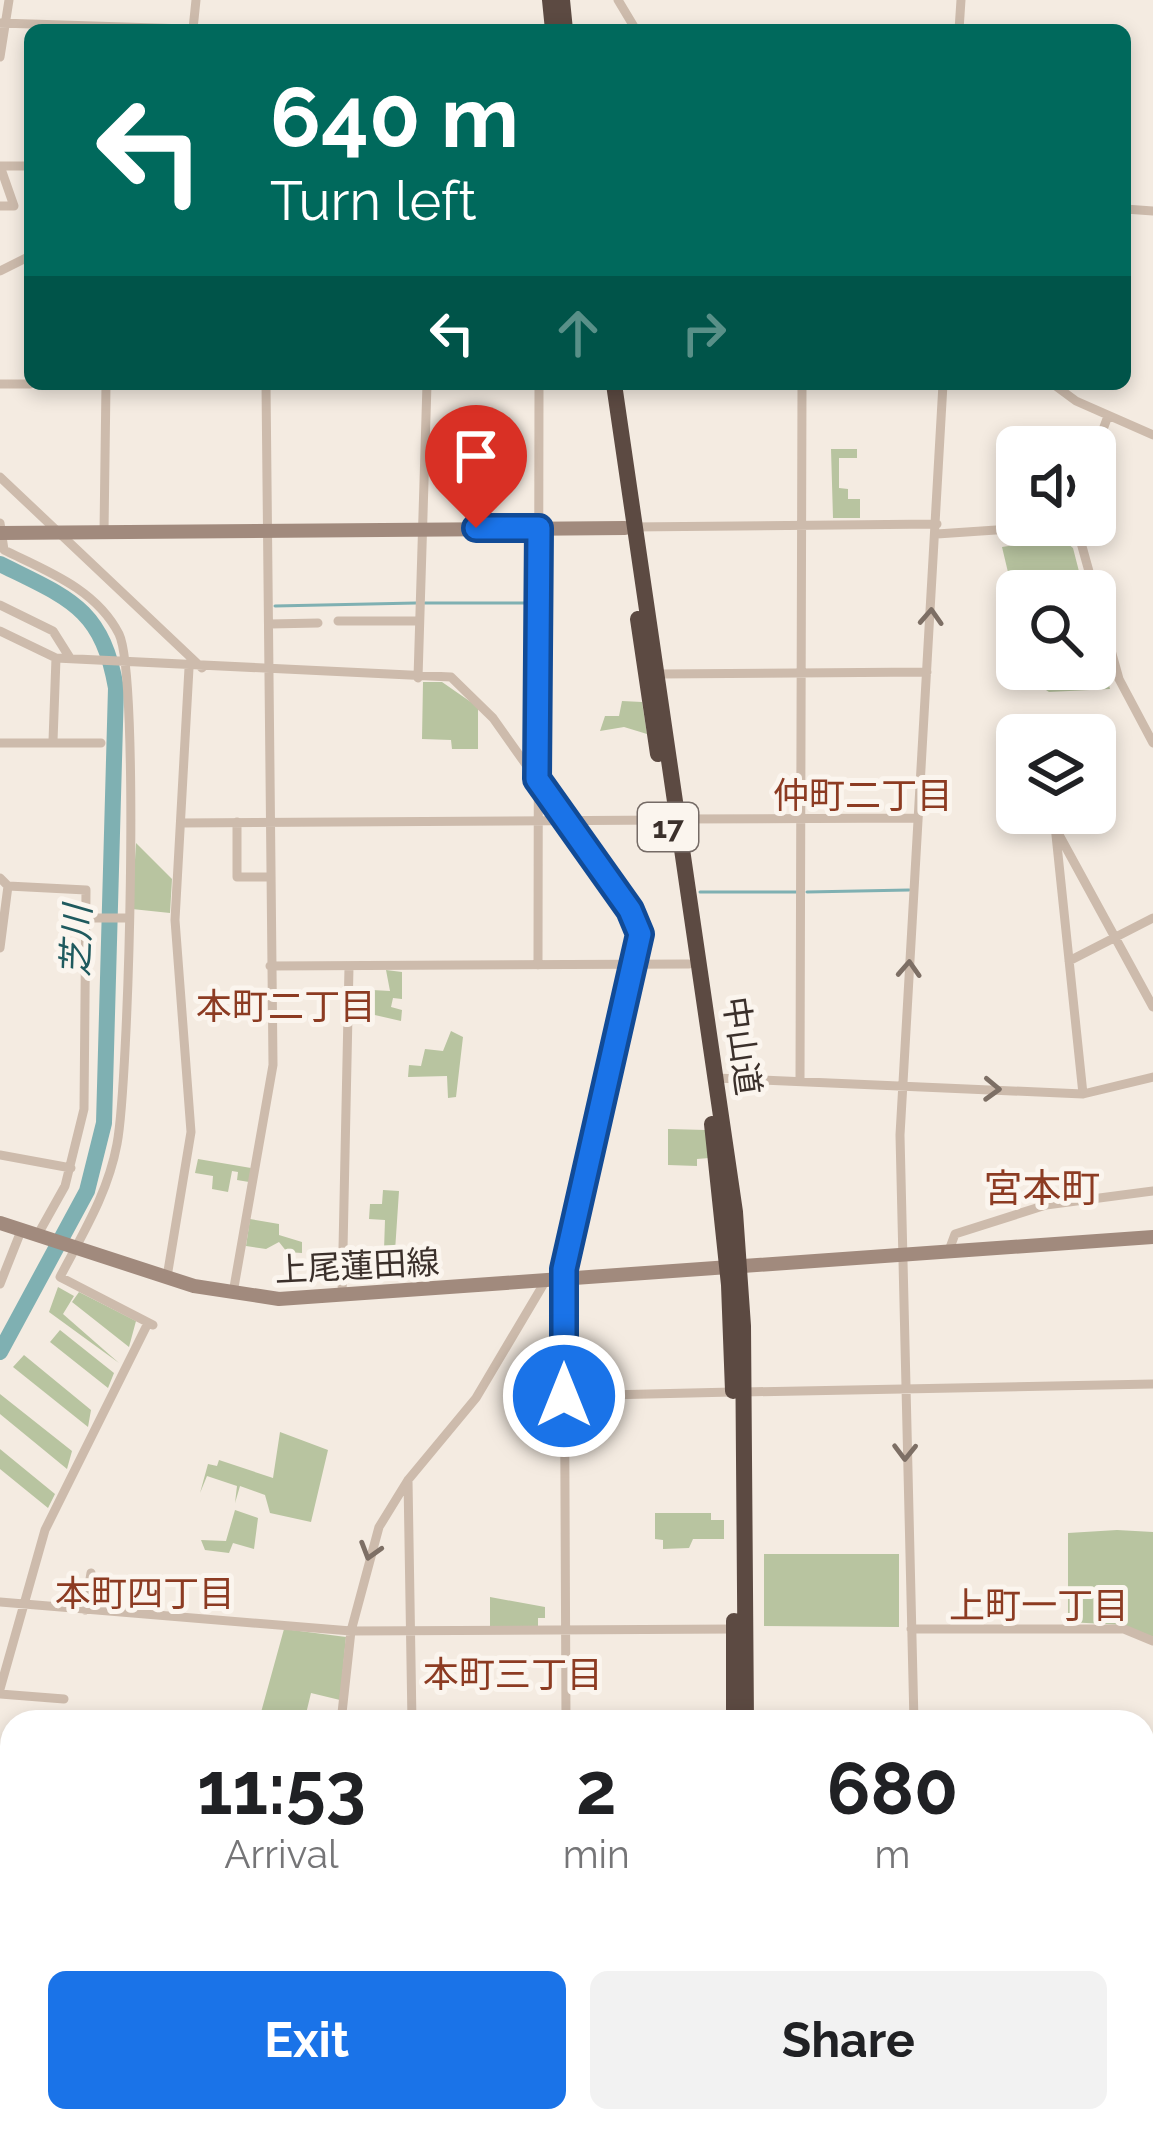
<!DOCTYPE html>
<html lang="en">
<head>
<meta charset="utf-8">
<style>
	body { margin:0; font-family:Raleway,"Noto Sans JP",sans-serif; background:#f2f2f2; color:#202124; height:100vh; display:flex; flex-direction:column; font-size:45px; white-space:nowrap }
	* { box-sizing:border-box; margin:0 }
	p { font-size:39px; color:#757577 }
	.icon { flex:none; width:66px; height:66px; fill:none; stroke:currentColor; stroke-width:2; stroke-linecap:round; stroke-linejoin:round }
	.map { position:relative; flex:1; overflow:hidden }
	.panel { position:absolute; left:0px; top:1710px; width:1155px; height:423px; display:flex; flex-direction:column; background:#fff; border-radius:36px 36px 0 0; box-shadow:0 6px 18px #0003 }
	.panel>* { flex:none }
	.banner { position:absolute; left:24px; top:24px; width:1107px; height:366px; border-radius:18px; box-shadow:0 6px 18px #0003; background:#00695c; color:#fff; overflow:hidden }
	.buttons { position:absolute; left:996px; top:426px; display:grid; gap:24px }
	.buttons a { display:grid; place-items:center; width:120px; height:120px; border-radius:18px; background:#fff; box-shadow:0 6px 18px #0003; font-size:60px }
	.pin { position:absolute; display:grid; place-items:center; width:102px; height:102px; color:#fff; margin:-123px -51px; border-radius:50% 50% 50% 0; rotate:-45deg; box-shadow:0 0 12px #0007 }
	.pin .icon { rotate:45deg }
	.me { position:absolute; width:132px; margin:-66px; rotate:0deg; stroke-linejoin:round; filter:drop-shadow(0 0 9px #0008) }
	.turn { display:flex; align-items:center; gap:42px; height:252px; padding:0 48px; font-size:54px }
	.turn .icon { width:156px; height:156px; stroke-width:2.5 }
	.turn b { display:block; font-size:84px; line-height:102px }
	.lanes { display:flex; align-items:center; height:114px; padding:0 48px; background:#0003; justify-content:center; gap:60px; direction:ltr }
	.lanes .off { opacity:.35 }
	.eta { display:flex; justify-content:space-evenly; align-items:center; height:204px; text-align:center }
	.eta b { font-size:72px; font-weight:700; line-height:84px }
	.cta { display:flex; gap:24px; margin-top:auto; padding:24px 48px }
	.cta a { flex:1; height:138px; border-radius:18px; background:#1a73e8; color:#fff; font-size:48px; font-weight:700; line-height:138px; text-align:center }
	.cta a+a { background:#f2f2f2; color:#202124 }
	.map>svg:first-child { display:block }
</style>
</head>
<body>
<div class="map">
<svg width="1153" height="2132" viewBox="0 0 1153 2132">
	<rect width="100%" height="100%" fill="#f4ebe1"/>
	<path fill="#b8c4a0" d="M831,449h26v9h-18v30l9,1v10h12v19h-27z
		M1061,538l12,10 11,43h-67v19l-15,-63z
		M1095,632l15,57 -61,3 -15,-10 -3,-13h64z
		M423,682h19l36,25v42h-26l-1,-9 -29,-1z
		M622,701l20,1 5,32 -23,-7 -24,4 5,-15h14z
		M136,843l36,36 -2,34 -38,-4z
		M386,970l16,2v27l-9,-1 -2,9 11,3 -1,11 -35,-8 6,-23 18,1z
		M451,1031l12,6 -7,60 -8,1 -1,-22 -39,1 1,-12 12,1 4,-17 18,2z
		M668,1129l38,1 3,28 -12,1v7l-29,-1z
		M198,1159l53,9 -2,14 -12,-2 1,-8 -6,-1 -4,21 -16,-3 1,-13 -18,-3z
		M383,1190l16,1 -4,60 -11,-1 1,-30 -16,-1 1,-15h12z
		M250,1219l29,5v11l23,7v11l-15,-1 -8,-10 -13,7 -20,-3z
		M58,1287l16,9 -11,18 56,49 -70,-51z
		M79,1292l57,29 -7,26 -57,-45z
		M60,1330l54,43 -6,15 -58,-46z
		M24,1355l67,55 -3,17 -75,-60z
		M0,1394l72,57 -5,18 -67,-55z
		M280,1432l48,18 -17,72 -41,-9 -5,-18 -25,-9 -5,17 2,-17 -30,-10 -7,17 8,-29 9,2 2,-6 54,18z
		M0,1449l55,45 -7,14 -48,-39z
		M235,1510l23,8 -4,31 -21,-6 -4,10 -24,-3 -4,-10 25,1z
		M655,1513h56v7h13v19h-31l-4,9 -26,1v-9l-8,-1z
		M1117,1530l36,2v105l-30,-12 -55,-3v-89z
		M764,1554h135v73l-135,-1z
		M490,1597l55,10v11h-7v8l-48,1z
		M284,1629l62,8 -6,63 -29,-7 -7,29 -44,-6z"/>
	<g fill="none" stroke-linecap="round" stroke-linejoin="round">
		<path stroke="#7fb0b2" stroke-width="3" d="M425,603h110
			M275,606l141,-3
			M700,892h98
			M807,892l102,-2"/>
		<path stroke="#7fb0b2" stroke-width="16" d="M0,564c68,34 102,43 116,124l-12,435 -17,68 -87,161"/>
		<path stroke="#cdbbac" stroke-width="9" d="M618,0l18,30
			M0,23l218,7
			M193,29l3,-29
			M959,30l2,-30
			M0,57l9,-57
			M0,206h14l-14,-40h30
			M1125,209l28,2
			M0,271l30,-15
			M0,384h30
			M1053,384l23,17 77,34
			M1095,451l13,-35
			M0,477l202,191
			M0,523l4,27c43,21 92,39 115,84 21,43 10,447 -2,510 -9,49 -34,89 -57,133l93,48
			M631,527l306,-3
			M104,532l2,-148
			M937,534l105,-7 36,5 41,147 34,64
			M0,605l53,26 17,27
			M338,621h81
			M270,624l48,-1
			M0,631l56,27 395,19 42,41 146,206 -4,41 -71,304 2,453
			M659,674l268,-2
			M418,678l9,-294
			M53,741l3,-83
			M0,743h101
			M1054,816l29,278
			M678,819l240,-1
			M237,822v55h34
			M181,823l486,-3
			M1058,833l95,174
			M0,878l8,8 78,4 -2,219 -19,77 -28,50
			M86,918h40
			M0,948l8,-62
			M1069,961l84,-43
			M538,965l1,-581
			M270,966l419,-2
			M716,1078l367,16 70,-17
			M800,1080l2,-696
			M0,1155l71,13
			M948,1253l7,-19 91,-29 107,-14
			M167,1277l24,-145 -16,-212 14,-252
			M0,1284l21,-53
			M233,1293l40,-228 -7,-681
			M342,1296l7,-329
			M744,1392l409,-8
			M564,1396l169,-4
			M408,1480l4,242
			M0,1602l351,29 383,-2
			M85,1610l6,-37
			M911,1629h213l29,12
			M0,1689l45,-159 103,-207
			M0,1694l64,5
			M341,1722l10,-91 28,-104 29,-47 68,-82 70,-118
			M914,1722l-14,-587 43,-751
			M0,1930l12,7
			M1143,1956l10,-86
			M0,1966l12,8
			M92,2121l18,11
			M419,2121l1,11
			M923,2121l1,11
			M1139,2121v11
			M569,2122l65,-1
			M358,2132l2,-11
			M376,2132l2,-11"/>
		<path stroke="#a18a7d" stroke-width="14" d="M0,533l625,-5
			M0,1223l194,63 85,13 874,-62
			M1143,1863h10
			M0,1899l12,-2"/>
		<path stroke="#5c4a42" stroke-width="16" d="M550,0l3,30
			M562,0l3,30
			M614,384l121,828 8,114 3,396
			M638,619l20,135
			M712,1124l17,161 4,106
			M734,1621v101
			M748,2121v11"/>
	</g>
	<defs><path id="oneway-chevron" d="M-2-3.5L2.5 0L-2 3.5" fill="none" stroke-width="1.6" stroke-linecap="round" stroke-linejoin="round" transform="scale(3)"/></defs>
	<g stroke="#7d6f65">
		<use href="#oneway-chevron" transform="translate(931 617) rotate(-87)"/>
		<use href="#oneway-chevron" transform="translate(909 969) rotate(-87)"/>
		<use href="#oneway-chevron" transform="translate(992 1089) rotate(2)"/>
		<use href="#oneway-chevron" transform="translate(905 1452) rotate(91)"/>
		<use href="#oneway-chevron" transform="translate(370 1551) rotate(107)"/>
	</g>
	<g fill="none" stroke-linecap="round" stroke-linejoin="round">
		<g stroke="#114b97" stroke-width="30">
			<path id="route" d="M476,528h63l-2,251 93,131 10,24 -76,335v127"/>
		</g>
		<use href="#route" stroke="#1a73e8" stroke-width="21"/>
	</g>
	<g text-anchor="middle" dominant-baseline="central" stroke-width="10" stroke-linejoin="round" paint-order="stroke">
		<rect fill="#fbf5ee" stroke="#756b66" stroke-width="3" x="638" y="803" width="60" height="48" rx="9"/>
		<g font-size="30" font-weight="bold" fill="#3b302b">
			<text x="668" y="827">17</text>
		</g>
		<g font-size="33" fill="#3b302b" stroke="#fbf5ee">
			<text transform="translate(742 1046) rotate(82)">中山道</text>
			<text transform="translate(357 1266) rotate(-3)">上尾蓮田線</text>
		</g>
		<g font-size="36" fill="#8c3b22" stroke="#fbf5ee">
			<text x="863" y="795">仲町二丁目</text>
			<text x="286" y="1006">本町二丁目</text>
			<text x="145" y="1593">本町四丁目</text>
			<text x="1039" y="1605">上町一丁目</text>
			<text x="513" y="1674">本町三丁目</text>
		</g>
		<g font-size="36" font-style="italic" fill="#1f5a5e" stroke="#fbf5ee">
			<text transform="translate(76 941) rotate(-88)">芝川</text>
		</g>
		<g font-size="39" fill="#8c3b22" stroke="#fbf5ee">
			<text x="1042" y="1188">宮本町</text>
		</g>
	</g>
</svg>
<div class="buttons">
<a><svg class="icon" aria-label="sound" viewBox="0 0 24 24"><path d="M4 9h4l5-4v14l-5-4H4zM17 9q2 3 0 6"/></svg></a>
<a><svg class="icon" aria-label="search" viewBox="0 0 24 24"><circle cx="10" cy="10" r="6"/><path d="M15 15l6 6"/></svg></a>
<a><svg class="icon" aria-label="layers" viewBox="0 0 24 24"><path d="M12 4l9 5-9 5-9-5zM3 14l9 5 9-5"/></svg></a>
</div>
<div class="pin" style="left:476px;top:528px;background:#d93025"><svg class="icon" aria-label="arrive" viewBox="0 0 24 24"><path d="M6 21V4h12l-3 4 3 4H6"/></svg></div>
<svg class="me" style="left:564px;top:1396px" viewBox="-20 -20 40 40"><circle r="17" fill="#1a73e8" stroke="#fff" stroke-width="3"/><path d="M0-11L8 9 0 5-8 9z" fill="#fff"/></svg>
<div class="banner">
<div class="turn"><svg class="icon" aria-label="left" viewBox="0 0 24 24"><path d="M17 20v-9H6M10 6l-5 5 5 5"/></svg><div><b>640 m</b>Turn left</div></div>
<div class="lanes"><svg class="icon" aria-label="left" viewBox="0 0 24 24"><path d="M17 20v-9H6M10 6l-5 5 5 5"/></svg><svg class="icon off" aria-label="ahead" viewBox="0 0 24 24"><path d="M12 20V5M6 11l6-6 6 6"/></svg><svg class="icon off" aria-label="right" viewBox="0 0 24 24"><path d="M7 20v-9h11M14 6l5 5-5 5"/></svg></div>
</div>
<section class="panel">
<div class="eta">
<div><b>11:53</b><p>Arrival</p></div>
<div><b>2</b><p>min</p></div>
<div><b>680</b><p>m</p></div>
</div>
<div class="cta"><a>Exit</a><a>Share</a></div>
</section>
</div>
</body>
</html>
